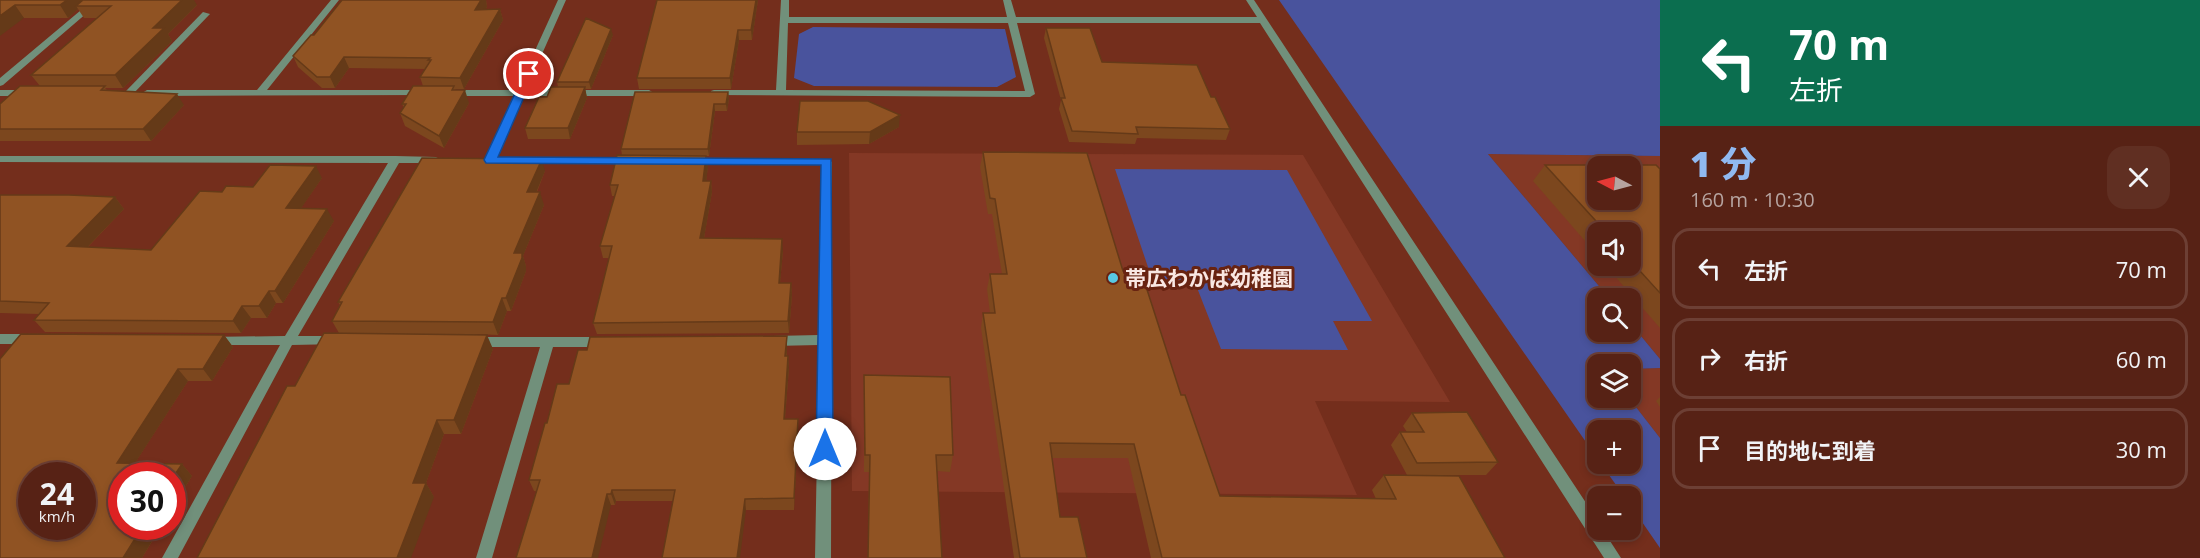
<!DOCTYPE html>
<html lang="ja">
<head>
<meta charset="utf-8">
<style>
	body { margin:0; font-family:"Open Sans","Noto Sans JP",sans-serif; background:#602f22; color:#f1f3f6; height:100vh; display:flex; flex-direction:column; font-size:22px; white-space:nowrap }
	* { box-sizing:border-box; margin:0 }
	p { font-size:20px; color:#b6a4a0 }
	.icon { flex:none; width:33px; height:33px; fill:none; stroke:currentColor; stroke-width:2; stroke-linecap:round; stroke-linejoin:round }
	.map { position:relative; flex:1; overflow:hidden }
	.sheet { display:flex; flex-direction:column; background:#572215; width:540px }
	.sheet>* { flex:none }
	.hud { background:#0b6e4f; color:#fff; overflow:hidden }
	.needle { width:39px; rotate:276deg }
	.buttons { position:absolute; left:1587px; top:156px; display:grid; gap:12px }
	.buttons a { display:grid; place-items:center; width:54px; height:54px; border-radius:12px; background:#572215; box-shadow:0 3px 9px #0003,0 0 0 2px #6d3f34; font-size:30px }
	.speed { position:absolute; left:18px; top:462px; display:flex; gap:12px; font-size:30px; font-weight:700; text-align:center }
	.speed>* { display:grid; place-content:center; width:78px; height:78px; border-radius:50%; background:#572215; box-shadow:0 3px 9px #0003,0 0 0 2px #6d3f34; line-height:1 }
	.speed small { font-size:15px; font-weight:400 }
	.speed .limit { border:9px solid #d22; background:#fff; color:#111 }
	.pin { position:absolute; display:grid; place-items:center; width:51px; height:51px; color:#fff; margin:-26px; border:3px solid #fff; border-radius:50%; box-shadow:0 2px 6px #0007 }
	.me { position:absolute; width:66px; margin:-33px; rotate:0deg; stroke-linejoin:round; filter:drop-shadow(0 0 4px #0008) }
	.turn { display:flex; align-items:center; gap:21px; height:126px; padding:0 30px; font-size:27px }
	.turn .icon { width:78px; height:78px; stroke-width:2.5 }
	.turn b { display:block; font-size:42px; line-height:51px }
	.round { display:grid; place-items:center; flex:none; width:63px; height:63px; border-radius:18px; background:#602f22 }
	.head { display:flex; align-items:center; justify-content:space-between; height:102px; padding:0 30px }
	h1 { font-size:36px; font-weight:800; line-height:45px; color:#90b9f0 }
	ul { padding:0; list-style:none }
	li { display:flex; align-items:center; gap:18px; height:81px; margin:0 12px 9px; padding:0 18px; border:3px solid #6d3f34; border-radius:18px }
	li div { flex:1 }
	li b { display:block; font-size:22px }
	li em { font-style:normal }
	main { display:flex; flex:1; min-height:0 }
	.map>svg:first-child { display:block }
</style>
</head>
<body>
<main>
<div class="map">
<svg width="1660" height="558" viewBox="0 0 1660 558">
	<rect width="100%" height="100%" fill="#742e1c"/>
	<path fill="#843825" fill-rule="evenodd" d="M849,153l454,2 147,247 -135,-1 42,94 -505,-4z
		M1488,154l172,2v203l-29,-35 -1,-26h-21zM1598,166h32v34h-32zM1598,232h32v34h-32z
		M1660,368v70l-31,-40h1l1,-29z"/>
	<path fill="#49539d" d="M1279,0h381v156l-172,-2 121,144h-11v34h32l1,-8 29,35v9l-29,1 -1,-5h-32v34h31l31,40v110l-29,-42 -1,-10h-6l-23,-32h29v-34h-32l-1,28z
		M813,27l192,2 11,48 -19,10 -183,-1 -20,-8 5,-44z
		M1115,169l172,1 85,151h-39l15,29 -127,-1 -27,-69 -42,-1z"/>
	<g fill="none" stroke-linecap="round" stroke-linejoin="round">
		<path fill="#71907b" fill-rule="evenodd" d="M203,12l7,2 -78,81h-6v-4z"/>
		<path fill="#71907b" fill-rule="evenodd" d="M93,0h9l-99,85 -3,1v-8z
			M331,0h8l-72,90h157l3,1v4l-280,1 -5,-3 5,-3h110z
			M558,0h8l-40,90h123l5,3 -5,3h-125l-29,64 -1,2h-8l-1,-2 29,-64h-64l-5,-3 5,-3h67z
			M781,0h8v17h218l-4,-17h8l5,17h241l-11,-17h8l344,521v9h5l18,28h-17l-344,-535h-243l18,71 -5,3 -319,-2v-4l3,-1h62zM788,23h220l17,68 -239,-1z
			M0,90h28l5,3 -5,3h-28z
			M0,156h396l40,1 5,3 -5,3h-37l-101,173h37l5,2 1,3 -1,3 -48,1 -114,213h-16l118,-213h-68l-5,-2 -1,-3 1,-3 78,-1 103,-173 -388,-1z
			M526,158h105l5,3 -5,3 -109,-1 -1,-2z
			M691,158l136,1 5,3 -1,396h-16l4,-213 -46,1 -5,-2 -1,-3 1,-3 5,-2 46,-1 3,-170 -135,-2 -1,-2z
			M0,334h32l5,2 1,3 -1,3 -5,2h-32z
			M476,337h129l5,2 1,3 -1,3 -5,2h-52l-61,211h-16l64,-211h-64l-5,-2 -1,-3 1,-3z"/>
	</g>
	<path fill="#7c471e" d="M0,0l197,5 -29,29 4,7 -49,47h-18l2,2 77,15 -33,36h-151v-37l40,-18 -9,-11 66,-57h-13l-6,-9 -10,9h-44z
		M342,0h144l1,7 -2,3 15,-1 3,11 -39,69h-9l14,14 -25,45 -39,-22 -5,-13 4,-5 -2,-4 21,-18 -3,-9 6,-8 -77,-1 -14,20h-13l-24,-21 -5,-11 21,-21z
		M758,0l-6,40h-13l-8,49h-92l-2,-11z
		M1046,28l56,34 109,35 19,32 -4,11 -89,-2 -2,6 -66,-2 -10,-33 2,-9 -17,-62z
		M613,35l-22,54h-6l2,9 -17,41h-42l-3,-11 22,-31 11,-10 -1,-5z
		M728,92l1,7 -2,12h-12l-6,45h-3l2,11 -2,14h5l1,11 -8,46 79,13 -3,32h11l1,12 -3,38 -192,1 -4,-11 16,-65h-6l-3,-12 15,-50h-3l-2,-11 12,-30 -1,-6z
		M899,127l-30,17 -72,1v-13z
		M983,152l140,119 58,124 39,101 156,3 -4,-9 12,-15 121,83h-354l-23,-100h-76l8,59 27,41h-73l-33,-230 2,-15h7l-3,-24 3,-15h12l-10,-60h-4l-8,-47z
		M1545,165l115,4v159l-54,-62h24v-34h-32v24l-65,-75z
		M545,171l-8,21 7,13 -21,51 3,10v5l-15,40h-4l-9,24 -22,-1 17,15 -32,85h-17l-18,49 8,14 -139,-111 44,-53 -7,-12 8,-16 -2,-3z
		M322,178l-21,30 33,13 -51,82h-7l-9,15h-16l-10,15 -196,-1 -11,-12 5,-6 -39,-1v-118l115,2 9,12 -36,38 63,3 71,-58z
		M224,335l9,12 -21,34h-24l-53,82 47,1 10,12 -50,82h-142v-199z
		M787,347v9h1l1,12 -4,51h13v11l-4,80h-48l-73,-9h-57l-1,4h-4l-77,-14 -5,-11 18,-57 22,-39z
		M864,375l89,80 -3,17 -13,-1 5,87h-74l1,-86h-5z
		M1660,397v10l-4,-6z
		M1412,413l86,49 -12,13h-79l-16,-30 9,-13h7l-4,-6z"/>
	<path fill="#653a18" d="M67,0h23l-14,6 2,3 -10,9 -8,-13z
		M182,0h12l3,5 -29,29 4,7 -49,47 -8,-13 38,-47z
		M480,0h6l1,7 -8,13 -4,-10z
		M756,0h2l-6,40 -1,-10z
		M15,5l9,13 -24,18v-20z
		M500,9l3,11 -39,69 -4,-11z
		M611,29l2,6 -22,54 -2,-7z
		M738,30l1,10 -8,49 -1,-11z
		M344,57l5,11 -14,20 -5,-11z
		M585,87l2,11 -17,41 -2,-11z
		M465,90l4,13 -25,45 -5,-12z
		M728,92l1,7 -2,12 -1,-7z
		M177,94l7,11 -33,36 -8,-12z
		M714,104l1,7 -6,45 -1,-7z
		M900,115l-1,12 -30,17 1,-12z
		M706,156l2,11 -3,25 -2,-11z
		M542,159l3,12 -14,34 -4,-13z
		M316,166l6,12 -29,42 -7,-12z
		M711,181l1,11 -10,58 -2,-12z
		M540,192l4,13 -21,51 3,10v5l-15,40 -5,-13 8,-45z
		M115,197l9,12 -47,49 -10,-12z
		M327,209l7,12 -51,82 -8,-12z
		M782,239l1,12 -4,43v-11z
		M791,283l1,12 -3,38 -1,-12z
		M269,291l7,12 -9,15 -8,-12z
		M502,298l5,13 -9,24 -5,-13z
		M242,306l9,12 -10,15 -8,-12z
		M224,335l9,12 -21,34 -9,-12z
		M487,335l6,14 -32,85 -7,-14z
		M787,336v11l-1,21 -1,-12z
		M788,356l1,12 -5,62v-11z
		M178,369l10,12 -60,93 -11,-11z
		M798,419v11l-4,80v-12z
		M437,420l7,14 -18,49 8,14 -23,61h-14l16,-75z
		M182,464l10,12 -20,32v-29z
		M612,490l4,11 -1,4 -4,-11z
		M607,494l4,11 -13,53h-6z
		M745,499l1,11 -6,48h-3z
		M143,526h18l-19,32h-19z"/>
	<path fill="#905323" stroke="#653a18" stroke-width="1.5" fill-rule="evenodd" d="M0,0h67l-7,5h-45l-15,11z
		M83,0h99l-29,28h11l-49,47h-84l80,-69h-35z
		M342,0h139l-6,10 25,-1 -40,69 -40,-1 11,-17h-3l2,-2 -86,-1 -14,20h-13l-24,-21 18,-21h3z
		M657,0h99l-5,30h-13l-8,48h-93z
		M586,18l25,11 -22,53h-32z
		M1046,28h44l12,34 95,3 14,32h4l15,32 -94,-2 2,7 -66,-3 -11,-33h4z
		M20,86h85l-4,4 76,4 -34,35h-143v-25z
		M413,86h41l-2,4h13l-26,46 -39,-23 6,-9h-4z
		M551,87h34l-17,41h-43l14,-31h8z
		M635,92h93l-2,12h-12l-6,45h-87z
		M800,101h68l32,14 -30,17h-73z
		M983,152l104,1 36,118h18l40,124h4l35,101 176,3 -12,-24 75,1 46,82h-343l-28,-114 -84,-1 10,74h18l9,41h-67l-37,-245h12l-5,-39h17l-12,-75 -5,-1z
		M617,155l89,1 -3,25h8l-11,57 82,1 -3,44h12l-3,38 -195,2 19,-77h-12l18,-61h-8z
		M422,158l120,1 -15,33h13l-26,61h8v5l-16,40h-4l-9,24 -161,-1 10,-19h-4z
		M270,165l46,1 -30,42 41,1 -52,82h-6l-10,15h-17l-9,15 -199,-1 15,-17 -49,-2v-106h69l46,2 -48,49 84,4 49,-59 22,1 4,-6 27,1z
		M1545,165h111l4,4v124l-30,-33v-28h-24zM1598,166h32v34h-32z
		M324,333l163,2 -33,85h-17l-24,63h13l-29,75h-200l90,-172h8z
		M21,334l203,1 -21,34h-25l-61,94 65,1 -10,15v-3h-50v50h21l-20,32h-123v-199zM32,476h50v50h-50z
		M787,336l-2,20h3l-4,63h14l-4,79 -49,1 -8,59h-75l13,-68h-63l-1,4h-4l-15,64h-76l24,-78h-11l16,-57h2l10,-39h12l9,-34h9l3,-13z
		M864,375l86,2 3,78h-17l6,103h-74l2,-103h-5z
		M1467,412l31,50 -81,1 -17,-31h24l-12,-19z"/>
	<path fill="#1a73e8" stroke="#114b97" stroke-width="1.5" d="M529,71l5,3 -36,83 333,2 2,290 -3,5 -5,2 -6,-2 -3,-5 5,-284 -335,-2 -2,-3 40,-86z"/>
	<circle fill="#58c9e3" stroke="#682311" stroke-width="2" cx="1113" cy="278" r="6"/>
	<g text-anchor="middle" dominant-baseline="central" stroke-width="6" stroke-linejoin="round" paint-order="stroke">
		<g font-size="21" font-weight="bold" fill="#f9e7e2" stroke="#682311" text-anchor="start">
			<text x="1125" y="278">帯広わかば幼稚園</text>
		</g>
	</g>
</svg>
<div class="buttons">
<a><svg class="needle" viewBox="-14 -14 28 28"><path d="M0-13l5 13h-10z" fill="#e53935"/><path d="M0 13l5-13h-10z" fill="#b6a4a0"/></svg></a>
<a><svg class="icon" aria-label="sound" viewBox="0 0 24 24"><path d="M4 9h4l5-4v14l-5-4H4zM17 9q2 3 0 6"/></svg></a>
<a><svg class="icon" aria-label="search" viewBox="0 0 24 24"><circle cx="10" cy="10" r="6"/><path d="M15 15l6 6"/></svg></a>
<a><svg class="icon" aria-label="layers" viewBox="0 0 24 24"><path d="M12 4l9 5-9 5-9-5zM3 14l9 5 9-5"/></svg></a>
<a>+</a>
<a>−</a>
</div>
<div class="speed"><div>24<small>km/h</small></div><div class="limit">30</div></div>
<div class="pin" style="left:529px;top:74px;background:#d93025"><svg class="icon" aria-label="arrive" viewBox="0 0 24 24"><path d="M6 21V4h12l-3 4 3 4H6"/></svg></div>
<svg class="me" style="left:825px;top:449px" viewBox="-20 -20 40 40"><circle r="19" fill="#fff"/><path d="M0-13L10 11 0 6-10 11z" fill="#1a73e8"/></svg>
</div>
<section class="sheet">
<div class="hud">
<div class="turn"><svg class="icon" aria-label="left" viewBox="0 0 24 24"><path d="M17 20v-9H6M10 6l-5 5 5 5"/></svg><div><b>70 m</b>左折</div></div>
</div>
<div class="head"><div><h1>1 分</h1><p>160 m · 10:30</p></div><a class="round"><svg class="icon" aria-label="close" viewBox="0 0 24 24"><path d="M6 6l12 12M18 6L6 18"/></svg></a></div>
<ul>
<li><svg class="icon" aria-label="left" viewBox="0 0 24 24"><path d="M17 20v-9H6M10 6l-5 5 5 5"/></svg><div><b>左折</b></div><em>70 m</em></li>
<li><svg class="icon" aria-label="right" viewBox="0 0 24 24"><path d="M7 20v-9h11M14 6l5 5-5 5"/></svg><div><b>右折</b></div><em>60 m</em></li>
<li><svg class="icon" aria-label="arrive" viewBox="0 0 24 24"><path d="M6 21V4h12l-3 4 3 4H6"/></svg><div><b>目的地に到着</b></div><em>30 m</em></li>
</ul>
</section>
</main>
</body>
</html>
